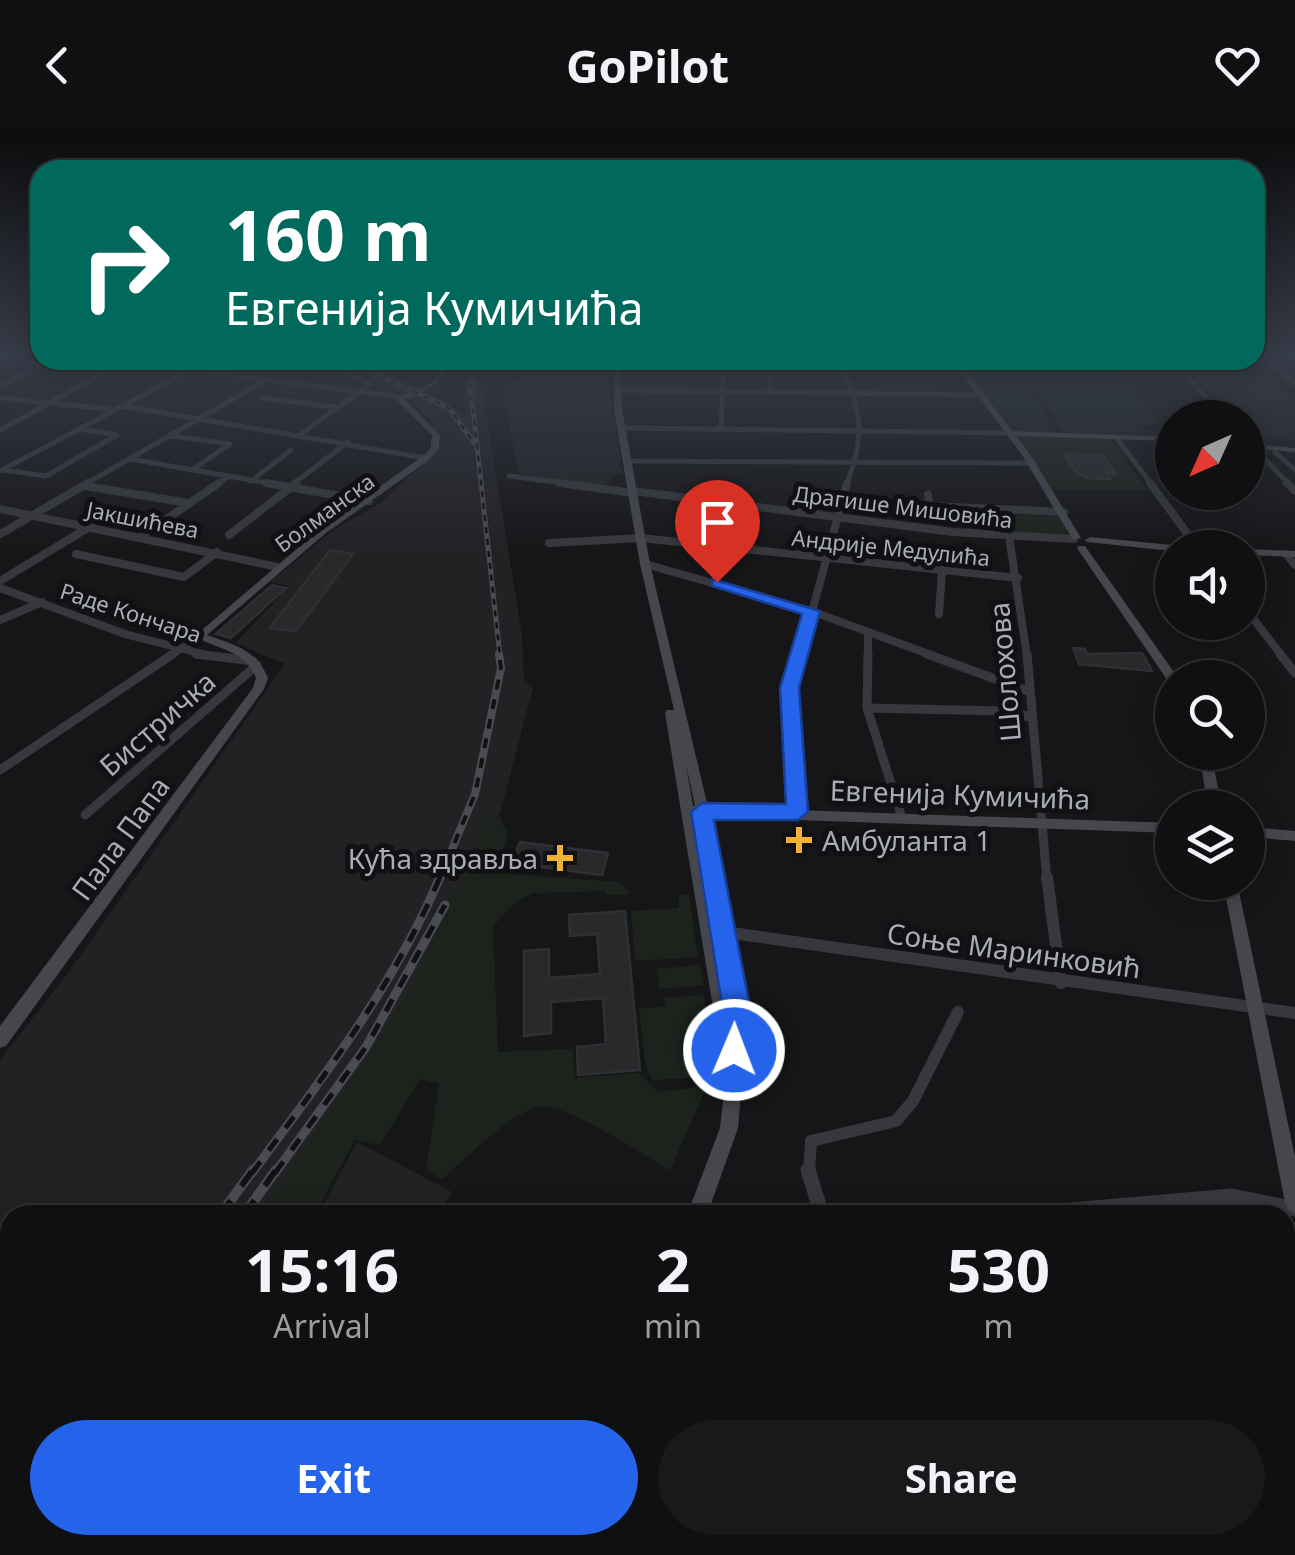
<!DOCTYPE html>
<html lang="en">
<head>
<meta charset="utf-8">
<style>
	body { margin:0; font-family:"Noto Sans",sans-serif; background:#19191b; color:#f1f3f6; height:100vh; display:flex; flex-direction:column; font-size:38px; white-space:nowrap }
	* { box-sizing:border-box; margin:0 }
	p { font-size:32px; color:#9c9d9f }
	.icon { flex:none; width:55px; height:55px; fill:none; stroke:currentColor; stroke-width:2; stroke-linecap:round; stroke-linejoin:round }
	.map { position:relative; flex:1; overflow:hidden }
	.side { position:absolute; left:0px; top:1075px; width:1295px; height:350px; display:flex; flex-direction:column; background:#101012; border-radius:30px 30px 0 0; box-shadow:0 5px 25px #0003,0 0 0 2px #303032 }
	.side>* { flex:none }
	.hud { position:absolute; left:30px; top:30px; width:1235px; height:210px; border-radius:30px; box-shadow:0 5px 25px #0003,0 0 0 2px #303032; background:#00695c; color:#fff; overflow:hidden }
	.needle { width:65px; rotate:225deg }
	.buttons { position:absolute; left:1155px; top:270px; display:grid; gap:20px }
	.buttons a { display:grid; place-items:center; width:110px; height:110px; border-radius:50%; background:#101012; box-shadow:0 5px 25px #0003,0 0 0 2px #303032; font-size:50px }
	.pin { position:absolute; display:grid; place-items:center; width:85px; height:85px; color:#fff; margin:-102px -42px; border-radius:50% 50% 50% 0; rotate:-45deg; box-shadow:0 0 10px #0007 }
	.pin .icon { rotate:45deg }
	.me { position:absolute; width:110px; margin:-55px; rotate:1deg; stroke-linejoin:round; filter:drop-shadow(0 0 8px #0008) }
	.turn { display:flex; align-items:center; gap:35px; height:210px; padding:0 30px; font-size:45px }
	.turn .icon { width:130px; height:130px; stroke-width:2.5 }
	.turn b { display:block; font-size:70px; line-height:85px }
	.eta { display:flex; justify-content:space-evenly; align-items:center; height:170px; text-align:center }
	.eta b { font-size:60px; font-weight:700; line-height:70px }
	.cta { display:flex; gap:20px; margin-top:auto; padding:20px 30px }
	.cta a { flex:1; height:115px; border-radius:60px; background:#2563eb; color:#fff; font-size:40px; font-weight:700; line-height:115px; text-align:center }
	.cta a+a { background:#19191b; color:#f1f3f6 }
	header { display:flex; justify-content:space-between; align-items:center; height:130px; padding:0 30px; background:#101012; font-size:45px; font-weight:700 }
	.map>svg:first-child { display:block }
</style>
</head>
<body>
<header><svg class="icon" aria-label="back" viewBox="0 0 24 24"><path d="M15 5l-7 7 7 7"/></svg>GoPilot<svg class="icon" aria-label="heart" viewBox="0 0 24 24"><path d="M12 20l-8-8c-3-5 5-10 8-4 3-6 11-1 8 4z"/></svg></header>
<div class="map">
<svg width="1295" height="1425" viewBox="0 0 1295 1425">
	<rect width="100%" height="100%" fill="#161618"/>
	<path fill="#222225" d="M334,230h25l78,36 25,18 5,-2 -3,-20 5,-32h19l-5,35 39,240 2,44 9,9 -33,125 -111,231 -125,171h-254l2,330 -12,10v-495l71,-91 214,-305 -49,-21 53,-57 -19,-4 62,-51 49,-28 60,-57 -9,-24 -25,-26z
		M537,230l72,9 -3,4 17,101h-8l-10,13 -86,-12 -16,-82z
		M1191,244l77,3 27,22v41l-42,-2 -5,-6v-14l-15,-1z
		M357,1012l95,50 -13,23h-121z
		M237,1415h298l-4,10h-280z"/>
	<path fill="#1c231d" d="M959,230h52l49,77 50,2 37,51 -96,-1z
		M1015,230h90l58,65 -22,1 4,5 24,1 3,6 -107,-5z
		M964,383l96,3 9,20 -102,-7z
		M492,679l5,2 11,24 -13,38 123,9 11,9v4h-23l-1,-4 -71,2c-18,6 -30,20 -41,34l5,125 75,-3 2,29 64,-5 19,19 49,-6 -37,84c-26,-14 -108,-71 -134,-63 -34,12 -66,49 -94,72l-16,-10 13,-85 -19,-5 -40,66 -25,-5 -41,75h-56l105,-151 49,-79z
		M689,764l9,63 -63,4 -4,-50 48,-3 -1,-13z
		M700,835l4,20 -45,4 -2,-20z
		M704,865l7,51 -2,31 -56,3 -7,-12 -7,-59 26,-3v-8z
		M598,1415h128l-1,10h-132z"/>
	<path fill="#29292c" stroke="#303034" stroke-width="2.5" d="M1064,324l39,1 13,19 -10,-1 4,6 -23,-1 -11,-6z
		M330,420l23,4 -57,77 -26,-3z
		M272,455l14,3 -55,50 -15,-4z
		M1073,518l12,1 2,5 55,-1 10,18 -73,-7z
		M520,712l88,11 -6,22 -90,-12z
		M625,781l15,159 -62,5 -1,-28 29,-3 -3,-46 -52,4v31l-27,3v-85l25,-2v29l51,-4 -3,-40 -27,2 -1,-21z"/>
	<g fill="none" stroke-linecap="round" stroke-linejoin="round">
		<path stroke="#37383d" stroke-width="5" d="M1260,224l35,30
			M111,230l290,37
			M621,230l271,10v-10
			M838,230c23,50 29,74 8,125
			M1173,230l51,58
			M237,233l6,-3
			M0,256l29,-15
			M616,260l365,5
			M769,262l4,-32
			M0,268l110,11
			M263,268l71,9
			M123,276l303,52
			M621,298l388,5
			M721,299l3,-69
			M0,300l122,-67
			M301,304l69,-50 -47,-24
			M172,306l58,8 -38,26
			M1116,307l36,48
			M1248,312l42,43
			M1275,322l20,18
			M130,329l150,26
			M627,331l405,2
			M4,340l42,6 71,-41 -37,-6
			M0,341l189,-100
			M509,346l69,9
			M251,351l40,-31
			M84,355l182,-105
			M216,355l12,-8
			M292,355l56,-43"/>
		<path stroke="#37383d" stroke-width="8" d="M266,353l103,18
			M560,353l73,10
			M1150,353l48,65
			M1287,353l8,8
			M86,356l102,17
			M633,361l320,41 121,7
			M928,365l2,11 134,6
			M0,379l278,58
			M0,404l88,-51
			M229,405l67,-52
			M142,406l77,-53
			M1009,406l18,120
			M549,413l92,-5 377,40
			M76,424l108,23 33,-25
			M1286,424l9,11
			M645,434l166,47 123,45
			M0,451l91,-55
			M0,458l125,46 85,22
			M1248,482l34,44
			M939,484l3,-44
			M0,490l42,-18
			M170,526l30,-20
			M800,526l47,-173
			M868,526v-24"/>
		<path stroke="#37383d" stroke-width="9" d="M196,524l57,7
			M868,524l-1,54 34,107
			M927,524l101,37
			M1027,524l20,226
			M1280,524l15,19
			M867,578l135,3 29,6
			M0,640l173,-116
			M797,682l-7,-124 10,-34
			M85,685l172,-150"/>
		<path stroke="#37383d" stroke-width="12" d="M1047,747l14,106
			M725,802l570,81
			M809,1043l2,-32 85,-20 17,-20 45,-89"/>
		<path stroke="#37383d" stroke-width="15" d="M808,1040l14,45
			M1013,1085l219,-19 63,13
			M759,1415v10
			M1014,1415l6,10"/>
		<path fill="#45474d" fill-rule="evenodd" d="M450,230h6l-21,25 -30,15 35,35 -1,13 -10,12 -103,73 -119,102c27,10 49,14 61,43l-4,11 -258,357 -6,2v-22l253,-338 3,-10c-10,-28 -39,-28 -61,-42l125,-107 103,-73 8,-8 1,-13 -36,-36 35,-16z
			M571,230h14l31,6 2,-6h6l-4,13 2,36 28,155 58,243 464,16v10l-462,-16 37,206 -9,105 -31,87h-20l33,-87 8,-73 -13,-35 -50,-307 2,-3h7l-34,-146 -26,-155 1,-40zM686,634l9,42h-2zM695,686h2l20,124z
			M952,230h6l54,71 160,6v4l-156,-5 16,21 49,81 -8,2 -49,-82z
			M1248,314l47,4v4l-47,-4z
			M1090,407l82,8 4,3h-4v3l-85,-9 -2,-2z
			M1079,416h6l91,129 1,3h-5v3h-4l-91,-133z
			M1248,419l47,2v6l-47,-2z
			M1199,622h12l11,56h-14z
			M1248,697l47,4v10l-47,-4z
			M1223,752h14l58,275v56l-7,-3 -3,-7z
			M553,1415h24l-4,10h-24z"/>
		<g stroke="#4a4c52" stroke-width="5">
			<path id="rail-far3" d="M348,230l101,48 25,35
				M474,230l-3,31 29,265"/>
		</g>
		<g stroke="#4a4c52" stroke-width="8">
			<path id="rail-far2" d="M439,750l36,-86 26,-126 -2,-14"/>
		</g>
		<g stroke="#4a4c52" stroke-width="9">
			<path id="rail-far1" d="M252,1043c70,-94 142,-187 188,-296
				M275,1043l91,-126 79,-142"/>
		</g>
		<g stroke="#4a4c52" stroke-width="10">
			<path id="rail" d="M220,1085l33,-45
				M244,1085l32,-45
				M0,1370l10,-13
				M0,1406l10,-13"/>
		</g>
		<use href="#rail-far3" stroke="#111113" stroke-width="2.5" stroke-dasharray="6" stroke-linecap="butt"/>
		<use href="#rail-far2" stroke="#111113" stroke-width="4" stroke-dasharray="10" stroke-linecap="butt"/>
		<use href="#rail-far1" stroke="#111113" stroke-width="5" stroke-dasharray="14" stroke-linecap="butt"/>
		<use href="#rail" stroke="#111113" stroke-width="6" stroke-dasharray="18" stroke-linecap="butt"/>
	</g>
	<linearGradient id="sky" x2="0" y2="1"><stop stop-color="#0c0c0d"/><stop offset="0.53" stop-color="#363c48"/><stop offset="1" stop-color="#363c48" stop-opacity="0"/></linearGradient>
	<rect width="1295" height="423" fill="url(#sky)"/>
	<path fill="#2563eb" stroke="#184099" stroke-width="2.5" d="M712,449l108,32 -21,77 9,124 -10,8h-84l39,203 -9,37 -10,4 -9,-4 -4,-10 4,-27 -34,-211 11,-9 84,1 -6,-116 22,-74 -90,-28z"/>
	<g fill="#f2b134" stroke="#111113" stroke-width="4">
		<path d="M794 695h10v10h10v10h-10v10h-10v-10h-10v-10h10z"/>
		<path d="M555 713h10v10h10v10h-10v10h-10v-10h-10v-10h10z"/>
	</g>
	<g text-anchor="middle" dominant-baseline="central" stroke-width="10" stroke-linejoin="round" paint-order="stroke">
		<g font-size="22" fill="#a8adb8" stroke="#111113">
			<text transform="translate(903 376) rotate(7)">Драгише Мишовића</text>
			<text transform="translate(324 382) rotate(-36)">Болманска</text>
			<text transform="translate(143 389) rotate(11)">Јакшићева</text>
			<text transform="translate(891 417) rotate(6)">Андрије Медулића</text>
			<text transform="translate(131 482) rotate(18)">Раде Кончара</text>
		</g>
		<g font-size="28" fill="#a8adb8" stroke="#111113">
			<text transform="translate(1004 542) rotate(-95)">Шолохова</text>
			<text transform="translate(157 593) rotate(-41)">Бистричка</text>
			<text transform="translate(960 664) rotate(2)">Евгенија Кумичића</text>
			<text transform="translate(120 708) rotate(-54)">Пала Папа</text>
			<text transform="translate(1014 820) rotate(8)">Соње Маринковић</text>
		</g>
		<g font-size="28" fill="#a8adb8" stroke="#111113" text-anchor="start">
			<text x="822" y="710">Амбуланта 1</text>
			<text x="538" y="728" text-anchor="end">Кућа здравља</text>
		</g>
	</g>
</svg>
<div class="buttons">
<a><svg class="needle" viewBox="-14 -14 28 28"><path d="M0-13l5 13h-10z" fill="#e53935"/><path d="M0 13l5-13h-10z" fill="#9c9d9f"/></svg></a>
<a><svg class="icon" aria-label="sound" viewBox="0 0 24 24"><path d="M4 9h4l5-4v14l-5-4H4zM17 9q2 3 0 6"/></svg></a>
<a><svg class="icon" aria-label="search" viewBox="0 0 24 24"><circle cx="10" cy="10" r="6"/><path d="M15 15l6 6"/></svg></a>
<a><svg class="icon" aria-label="layers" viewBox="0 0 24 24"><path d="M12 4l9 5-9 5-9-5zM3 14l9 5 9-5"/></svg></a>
</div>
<div class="pin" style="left:717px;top:452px;background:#d93025"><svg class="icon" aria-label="arrive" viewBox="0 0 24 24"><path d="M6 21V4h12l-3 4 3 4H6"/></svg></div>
<svg class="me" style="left:734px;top:920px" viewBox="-20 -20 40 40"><circle r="17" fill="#2563eb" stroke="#fff" stroke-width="3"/><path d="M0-11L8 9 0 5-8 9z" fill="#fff"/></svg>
<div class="hud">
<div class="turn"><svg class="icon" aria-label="right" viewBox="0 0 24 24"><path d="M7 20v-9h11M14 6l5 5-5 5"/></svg><div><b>160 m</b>Евгенија Кумичића</div></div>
</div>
<section class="side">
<div class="eta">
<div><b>15:16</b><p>Arrival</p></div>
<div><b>2</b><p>min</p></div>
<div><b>530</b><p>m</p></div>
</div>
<div class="cta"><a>Exit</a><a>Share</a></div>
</section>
</div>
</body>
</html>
